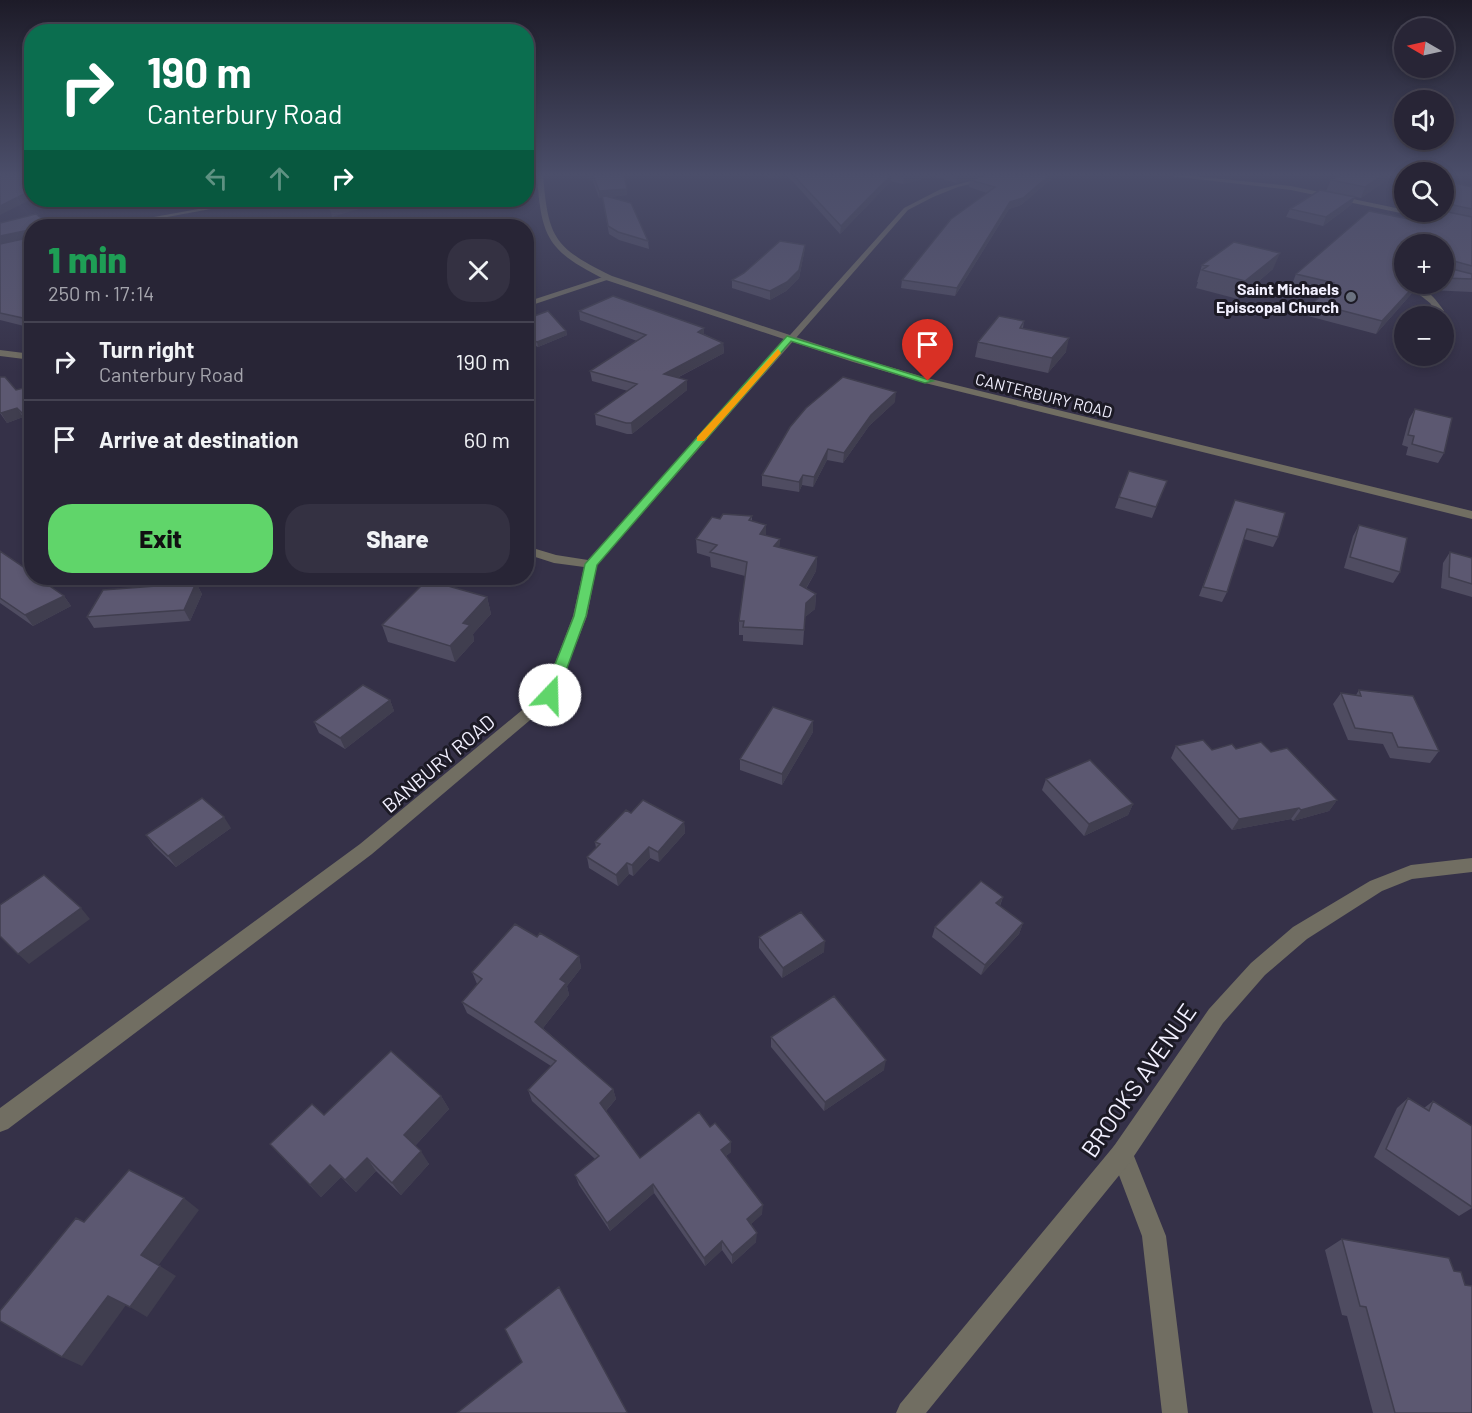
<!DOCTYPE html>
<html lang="en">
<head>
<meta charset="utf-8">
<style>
	body { margin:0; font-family:Barlow,sans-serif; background:#343142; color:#f1f3f6; height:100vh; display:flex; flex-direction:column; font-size:22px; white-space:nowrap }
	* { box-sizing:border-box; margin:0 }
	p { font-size:20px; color:#a5a5ad }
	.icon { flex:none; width:33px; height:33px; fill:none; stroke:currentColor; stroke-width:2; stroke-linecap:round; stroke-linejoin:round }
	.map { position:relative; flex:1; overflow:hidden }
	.sheet { position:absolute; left:24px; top:219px; width:510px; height:366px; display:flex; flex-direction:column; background:#282536; border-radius:24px; box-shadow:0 3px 9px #0003,0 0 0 2px #444251 }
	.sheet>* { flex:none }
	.guide { position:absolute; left:24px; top:24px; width:510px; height:183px; border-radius:24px; box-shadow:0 3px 9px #0003,0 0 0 2px #444251; background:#0b6e4f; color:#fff; overflow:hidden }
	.needle { width:39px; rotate:279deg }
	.buttons { position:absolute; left:1394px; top:18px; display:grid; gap:12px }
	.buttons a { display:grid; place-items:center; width:60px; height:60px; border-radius:50%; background:#282536; box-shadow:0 3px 9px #0003,0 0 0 2px #444251; font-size:30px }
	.pin { position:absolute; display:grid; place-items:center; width:51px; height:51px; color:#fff; margin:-62px -26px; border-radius:50% 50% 50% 0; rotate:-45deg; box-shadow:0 0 6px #0007 }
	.pin .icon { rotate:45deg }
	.me { position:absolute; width:66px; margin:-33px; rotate:21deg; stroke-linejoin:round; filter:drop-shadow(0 0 4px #0008) }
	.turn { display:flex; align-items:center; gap:21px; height:126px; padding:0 24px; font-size:27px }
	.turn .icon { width:78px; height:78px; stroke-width:2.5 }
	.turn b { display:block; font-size:42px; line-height:51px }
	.lanes { display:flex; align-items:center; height:57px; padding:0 24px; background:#0003; justify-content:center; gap:30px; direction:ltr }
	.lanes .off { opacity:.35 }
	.round { display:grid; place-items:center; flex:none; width:63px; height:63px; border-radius:24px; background:#343142 }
	.head { display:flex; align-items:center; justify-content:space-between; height:102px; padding:0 24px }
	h1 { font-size:36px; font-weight:800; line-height:45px; color:#1e9e55 }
	.action { display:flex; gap:12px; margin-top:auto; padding:12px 24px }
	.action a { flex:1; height:69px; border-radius:24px; background:#60d56a; color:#111; font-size:24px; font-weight:800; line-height:69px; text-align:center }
	.action a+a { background:#343142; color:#f1f3f6 }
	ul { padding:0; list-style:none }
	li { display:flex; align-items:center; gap:18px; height:78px; padding:0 24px; border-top:2px solid #444251 }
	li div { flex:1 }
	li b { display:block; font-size:22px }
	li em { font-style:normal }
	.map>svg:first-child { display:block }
</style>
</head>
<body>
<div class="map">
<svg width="1472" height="1413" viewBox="0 0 1472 1413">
	<rect width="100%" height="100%" fill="#353148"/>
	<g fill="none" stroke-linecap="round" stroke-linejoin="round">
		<path fill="#716e62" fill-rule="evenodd" d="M1406,284c16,-2 30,15 38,27l-1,2h-6l-7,-10z"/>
		<path fill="#716e62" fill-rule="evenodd" d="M996,174h17l-55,13 -25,10 -25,13 -311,355 -10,51 -32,83 -183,155 -364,275 -8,3v-24l360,-264 184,-152 29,-76 11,-49 -30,-4 -28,-9v-8l30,9 32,5 316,-352 37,-19z
			M1153,174h20l118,12 181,38v4l-181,-38z
			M248,200h12l-142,26h-14z
			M606,276l7,2 -87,29v-5z
			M0,350l32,4v6l-32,-4z
			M1122,1143l8,3 36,90 22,177h-26l-20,-177 -31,-82 3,-8z"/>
		<path fill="#716e62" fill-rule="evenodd" d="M537,174h6c5,64 11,74 69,102l247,82 72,21 541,132v8l-547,-136 -72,-21 -247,-82c-58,-29 -65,-41 -69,-106z
			M1472,858v14l-60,7 -30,12 -75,48 -42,36 -42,48 -93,139 -204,251h-30l4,-9 214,-258 95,-137 42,-46 42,-36 77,-46 41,-16z"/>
	</g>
	<path fill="#4f4c61" d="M588,174h36l3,21 -18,2 39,44 1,8 -30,-9 -10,-6 -7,-37 -3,1 -6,-17h-3z
		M765,174h223l-32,9 -22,-7 -31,8 -12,-3 -51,53 -53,-59 -16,3z
		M991,174h66l-36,31 -12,4 -54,87 -54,-8 1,-8 85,-87 -18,-6 1,-7z
		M1341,174h54l-3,2 -6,1 -2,5 -23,16 -35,-7 5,-11z
		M1472,187v105l-43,-2 -11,-6h25v-40h-39v40h13l-4,8 -37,42 -68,-18 5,-13 9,-8 -31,-8 5,-13 117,-54 30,-8v-19z
		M1355,197l-4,8 -28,21 -37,-9 4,-8z
		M0,223l32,3v102l-32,-8z
		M805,245l-1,8 -5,25 -13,13 -16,9 -38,-12v-8z
		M1202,265l71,4 -35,30 -42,-11 2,-6h-1z
		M579,311l125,23 19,9 1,10 -47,25 10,12 -55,44h-5l-31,-9 -1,-11 33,-23 -36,-10 -2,-10 47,-30 -57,-21z
		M526,319l40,12 1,4 -29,12 -12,-6z
		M1024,321l-1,7 43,24 -18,21 -73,-16 3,-15z
		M0,377l16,13 16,-4v35l-5,1 -4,-5 -16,6 -7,-10z
		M895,402l-26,24 -26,37 -16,-3 -14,27 -11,-2 -3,7 -37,-6v-11z
		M1415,409l29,44 -6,10 -32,-8 2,-8 -6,-2 7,-26z
		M1167,481l-15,37 -37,-10 4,-11z
		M1235,500l43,37 -5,10 -29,-8 -17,53 -5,10 -23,-6z
		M752,516v5l14,15 14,3 -1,8 38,10 -1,14 -10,18 10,5 -1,15 -10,8 -2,28 -60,-4v-6h-4v-14l6,-45 -34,-9 -1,-10 -13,-4 -1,-14 24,-20z
		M1359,525l41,47 -7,11 -49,-15 9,-32z
		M0,551l64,45 7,10 -38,20 -33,-23z
		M1450,552l22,6v39l-31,-9 2,-25z
		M196,583l6,11 -12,27 -96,7 -7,-11z
		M487,597l4,17 -18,20 1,7 -19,21 -67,-20 -6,-17z
		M1359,690l80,61 -9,12 -40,-5 -7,-14 -35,-4 -15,-36 8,-11 15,2z
		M390,700l4,11 -49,38 -26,-16 -5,-11z
		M813,721v11l-31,53 -42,-15v-11z
		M1176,746l36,4 24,-1 35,3 66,48 -8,11 -36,10 -2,-2 -59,11 -61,-72z
		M1046,779l87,25 -5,11 -44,21 -42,-46z
		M631,813l53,9 1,11 -26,29 -9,-4 -17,18 -4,-2 -11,12 -29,-18 -2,-11 9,-9 -1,-6z
		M231,828l-55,39 -22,-21 -8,-11z
		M1003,897l-3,9 23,17 -4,11 -38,41 -49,-38 3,-10z
		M537,937l42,19 2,12 -14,18 2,9 -26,33 70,61 3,10 -10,12 34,47 70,-31 21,25 -5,4 36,58 -11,10 5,18 -24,22 -10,-14 -17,16 -51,-73 -44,38 -31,-46 -4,-10 20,-16 -63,-58 -4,-11 23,-24 -84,-53 -5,-11 15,-18 -5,-12z
		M759,937l65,15 -42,26 -23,-30z
		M771,1037l113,33 -60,41 -53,-64z
		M441,1096l8,13 -34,37 14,18 -28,31 -25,-24 -20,21 -15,-15 -20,20 -51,-53 54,-29z
		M1408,1098l16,10 9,-7 39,25v82l-13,8 -85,-59 23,-49z
		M1342,1239l130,174h-99l-26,-97 -5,-1 -17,-65z"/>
	<path fill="#403e4f" d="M771,174h16v1l-16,3z
		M892,174l-1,7 -51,53 1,-8z
		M915,174h19v2l-31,8 1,-7z
		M963,174h25l-32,9 1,-8z
		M1051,174h6l-36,31 -12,4 -54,87 2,-8 53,-86z
		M1370,174h25l-3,2 -6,1 -2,5 -23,16z
		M590,175h3v6h-3z
		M627,189v6l-28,3v-7z
		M32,190v9l-32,16v-9z
		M1355,197l-4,8 -28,21 3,-9z
		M364,200h25l-57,17 -2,-8z
		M29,230l3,9 -32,6v-9z
		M805,245l-1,8 -5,25 -13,13 -16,9v-9z
		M1280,253l-7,16 -35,30 7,-18z
		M1416,284h1l-4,8 -37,42 6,-13z
		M526,286h1l2,9h-3z
		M704,328v10l-6,-6z
		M566,331l1,4 -29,12 -1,-5z
		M1069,338l-3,14 -18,21 4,-15z
		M723,343l1,10 -59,31 -1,-10z
		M687,380v10l-55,44 -1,-11z
		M896,392l-1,10 -26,24 -26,37 1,-10 27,-38z
		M17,408l6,9 -16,6 -6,-10z
		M32,410v11l-5,1 -5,-9z
		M828,449l-1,11 -14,27 1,-10z
		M803,475l-1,10 -3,7v-10z
		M766,525v14l-6,-5z
		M780,539l-1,14 -5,-7z
		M817,557l-1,14 -17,29 1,-15z
		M196,583l6,11 -12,27 -6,-11z
		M816,594l-1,15 -10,8 1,-14z
		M64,596l7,10 -38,20 -8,-11z
		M487,597l4,17 -18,20 1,7 -19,21 -5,-16 13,-23z
		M390,700l4,11 -49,38 -5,-11z
		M813,721v11l-31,53v-11z
		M1337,800l-8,11 -36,10 8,-11z
		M1133,804l-5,11 -44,21 5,-12z
		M1299,808l-8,11 -59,11 7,-11z
		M224,817l7,11 -55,39 -8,-11z
		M684,822l1,11 -26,29 -1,-10z
		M649,847l1,11 -17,18 -1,-11z
		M627,863l2,11 -11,12 -2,-11z
		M1003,897l-4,10 -3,-4z
		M81,908l9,11 -61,45 -11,-10z
		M1023,923l-4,11 -38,41 4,-10z
		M825,941l-1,11 -42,26 1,-10z
		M579,956l2,12 -14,18 2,9 -30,38 -4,-11 25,-43z
		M886,1060l-2,10 -60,41 1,-9z
		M613,1089l3,10 -13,15 -3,-11z
		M441,1096l8,13 -36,39 -9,-13z
		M731,1142v10l-10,8v-10z
		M421,1151l8,13 -28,31 -9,-12z
		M367,1158l9,13 -20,21 -11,-12z
		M330,1165l11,12 -20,20 -11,-12z
		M653,1184l1,9 -44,38 -3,-8z
		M184,1198l15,12 -41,56 -17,-11z
		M763,1205l-1,9 -15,14v-9z
		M757,1233l-1,9 -24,22v-9z
		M722,1241v9l-17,16 -1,-8z
		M160,1266l16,10 -29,41 -17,-10z
		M108,1296l18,9 -44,61 -20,-9z"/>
	<path fill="#5c5871" stroke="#403e4f" stroke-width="1.5" d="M0,174h32v16l-32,16z
		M590,174h34l3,15 -28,2 -6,-16h-3z
		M792,174h100l-51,52z
		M893,174h22l-11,3z
		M991,174h60l-28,24 -13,4 -53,86 -55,-8 49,-61 44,-32 -25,-7z
		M1341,174h43l-19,13 -34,-7z
		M1455,183l17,4v22l-29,-6v-10z
		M1320,190l35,7 -29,20 -36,-8z
		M602,195l29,8 17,38 -30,-9 -10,-6z
		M326,200h38l-34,9z
		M1369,211l44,9 9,-8 21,-1 29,6v49l-22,-6 -2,8 24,6v5l-29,-1v-34h-39v40h12l-34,37 -69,-18 21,-20 -38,-9z
		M36,214l15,12h-19v94l-32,-7v-69l28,-6 1,-8 -29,6v-13z
		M780,241l25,4 -6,25 -12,12 -17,9 -38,-11 12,-7z
		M1234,242l46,11 -35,28 -43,-11 6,-4 -6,-1z
		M613,296l91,32 -6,4 25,11 -59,31 23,6 -56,43h-5l-31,-9 42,-30 -47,-13 56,-36 -67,-24z
		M548,311l18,20 -29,11 -11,-5v-18z
		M999,316l25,5 -4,7 49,10 -17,20 -74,-16z
		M0,377h5l11,13 16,-4v24l-10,3 -5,-5 -16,5 -1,-1z
		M843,377l53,15 -25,23 -27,38 -16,-4 -14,28 -11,-2 -4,7 -37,-7 28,-48 16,-19z
		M1415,409l37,9 -8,35 -32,-9 2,-8 -6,-1z
		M1129,471l38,10 -11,26 -37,-10z
		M1235,500l50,13 -7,24 -31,-8 -20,63 -24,-5z
		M723,514l29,2 -3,4 17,5 -6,9 20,5 -6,7 43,11 -17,28 16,9 -10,9 -2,27 -61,-3 1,-6h-5l8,-59 -37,-10 7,-7 -21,-6 16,-22 8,2z
		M1359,525l48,13 -7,34 -50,-15z
		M0,551l32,22v5h6l26,18 -39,19 -25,-17z
		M1450,552l22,6v26l-23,-7z
		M427,580l60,17 -24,26 7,2 -20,21 -68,-21z
		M196,583l-12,27 -97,7 16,-27z
		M363,685l27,15 -50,38 -26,-16z
		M1359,690l54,6 26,55 -41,-4 -6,-14 -37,-5 -14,-35 20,3z
		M773,707l40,14 -31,53 -42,-15z
		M1203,740l9,10 20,-6 4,5 25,-7 10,10 16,-4 50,52 -36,10 -2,-2 -60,11 -63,-73z
		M1090,760l43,44 -44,20 -43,-45z
		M202,798l22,19 -56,39 -22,-21z
		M643,800l41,22 -26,30 -9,-5 -17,18 -5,-2 -11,12 -29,-18 13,-13 -5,-2 31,-32 5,3z
		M44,875l37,33 -63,46 -18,-18v-31z
		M981,881l22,16 -7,6 27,20 -38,42 -50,-38z
		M801,912l24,29 -42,27 -24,-31z
		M515,924l22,13 3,-4 39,23 -19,23 6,4 -31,39 78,67 -13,14 40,55 59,-46 11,15 5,-4 16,19 -10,8 42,55 -16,14 10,14 -25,22 -10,-14 -18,17 -51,-74 -46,39 -32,-48 24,-19 -71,-66 28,-29 -94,-59 20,-23 -10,-7z
		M834,996l52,64 -61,42 -54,-65z
		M391,1051l50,45 -37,39 17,16 -29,32 -25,-25 -22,22 -15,-15 -20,20 -40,-41 42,-40 12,11z
		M1408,1098l21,13 4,-10 39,25v81l-86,-58z
		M129,1170l55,28 -43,57 19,11 -30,41 -22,-11 -46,61 -62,-36v-10l76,-93 8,4z
		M1342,1239l107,19 5,13 7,1 4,13 7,1v127h-77l-29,-106 -6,-1z
		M559,1287l68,125 -2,1h-168l65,-51 -17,-33z"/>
	<linearGradient id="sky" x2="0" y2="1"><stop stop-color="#1d1b28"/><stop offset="0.47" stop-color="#4b4e6a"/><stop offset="1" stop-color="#4b4e6a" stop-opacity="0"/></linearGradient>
	<rect width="1472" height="372" fill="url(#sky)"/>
	<path fill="#60d56a" stroke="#3e8a45" stroke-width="1.5" d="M787,336l146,45 -8,2 -134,-42 -194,224 -11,51 -29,79 -7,4 -5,-1 -2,-3 31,-79 11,-52z"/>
	<path fill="#f59e0b" d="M778,349l3,4 -77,88h-7v-4z"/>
	<circle fill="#6b7280" stroke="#1c1a25" stroke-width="2" cx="1351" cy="297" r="6"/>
	<g text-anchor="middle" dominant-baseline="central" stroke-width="6" stroke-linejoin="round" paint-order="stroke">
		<g font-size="16" font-weight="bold" fill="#f2f0ff" stroke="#1c1a25" text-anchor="end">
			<text x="1339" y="288">Saint Michaels<tspan x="1339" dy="18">Episcopal Church</tspan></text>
		</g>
		<g font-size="16" fill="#f2f0ff" stroke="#1c1a25">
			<text transform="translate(1044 395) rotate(14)">CANTERBURY ROAD</text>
		</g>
		<g font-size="20" fill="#f2f0ff" stroke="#1c1a25">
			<text transform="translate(438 763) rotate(-40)">BANBURY ROAD</text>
		</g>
		<g font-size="24" fill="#f2f0ff" stroke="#1c1a25">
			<text transform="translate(1138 1080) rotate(-55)">BROOKS AVENUE</text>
		</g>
	</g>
</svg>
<div class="buttons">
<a><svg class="needle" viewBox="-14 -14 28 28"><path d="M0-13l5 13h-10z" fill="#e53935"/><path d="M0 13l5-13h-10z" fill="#a5a5ad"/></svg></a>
<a><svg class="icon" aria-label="sound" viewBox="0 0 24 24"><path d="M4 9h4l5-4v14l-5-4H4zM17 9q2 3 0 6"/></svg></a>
<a><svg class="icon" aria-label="search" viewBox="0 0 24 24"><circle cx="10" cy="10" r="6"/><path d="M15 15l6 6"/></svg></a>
<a>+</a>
<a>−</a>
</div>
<div class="pin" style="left:928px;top:381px;background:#d93025"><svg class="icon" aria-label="arrive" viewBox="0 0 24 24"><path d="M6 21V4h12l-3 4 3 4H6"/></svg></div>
<svg class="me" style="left:550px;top:695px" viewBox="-20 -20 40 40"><circle r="19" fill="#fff"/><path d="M0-13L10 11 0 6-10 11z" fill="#60d56a"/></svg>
<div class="guide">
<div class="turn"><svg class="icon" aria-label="right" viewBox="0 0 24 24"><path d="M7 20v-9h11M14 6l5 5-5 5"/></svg><div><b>190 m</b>Canterbury Road</div></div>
<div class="lanes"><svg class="icon off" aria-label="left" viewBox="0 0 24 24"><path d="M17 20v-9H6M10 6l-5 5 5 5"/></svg><svg class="icon off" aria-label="ahead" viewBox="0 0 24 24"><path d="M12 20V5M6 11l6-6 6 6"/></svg><svg class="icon" aria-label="right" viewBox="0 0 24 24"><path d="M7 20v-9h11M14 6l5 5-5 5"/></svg></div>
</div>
<section class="sheet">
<div class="head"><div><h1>1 min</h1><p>250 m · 17:14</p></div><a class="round"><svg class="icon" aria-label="close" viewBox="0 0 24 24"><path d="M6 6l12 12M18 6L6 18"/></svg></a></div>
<ul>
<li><svg class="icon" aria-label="right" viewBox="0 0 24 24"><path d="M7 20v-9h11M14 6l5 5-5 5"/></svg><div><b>Turn right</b><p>Canterbury Road</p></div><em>190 m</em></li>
<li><svg class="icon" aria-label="arrive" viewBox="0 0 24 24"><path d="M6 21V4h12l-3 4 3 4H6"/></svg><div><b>Arrive at destination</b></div><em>60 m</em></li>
</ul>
<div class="action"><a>Exit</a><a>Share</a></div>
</section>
</div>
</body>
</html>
